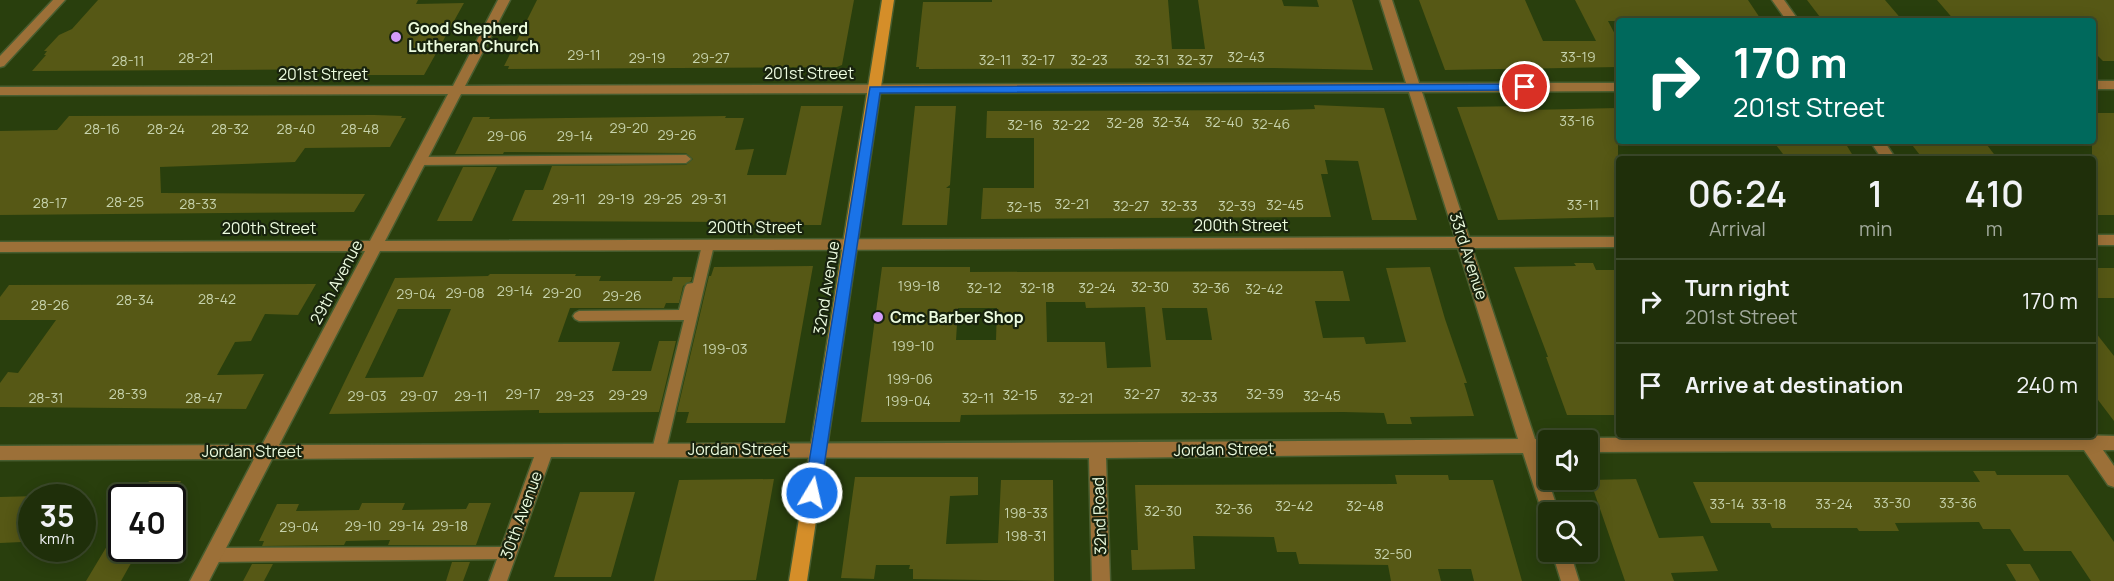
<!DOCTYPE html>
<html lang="en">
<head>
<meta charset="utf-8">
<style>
	body { margin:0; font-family:Manrope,sans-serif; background:#273713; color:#f1f3f6; height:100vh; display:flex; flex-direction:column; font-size:22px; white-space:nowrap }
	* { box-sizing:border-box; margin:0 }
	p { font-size:20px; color:#a1a99c }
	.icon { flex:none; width:33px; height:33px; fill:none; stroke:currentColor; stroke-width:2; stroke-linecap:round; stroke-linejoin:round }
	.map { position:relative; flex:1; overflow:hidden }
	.panel { position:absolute; left:1616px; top:156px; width:480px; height:282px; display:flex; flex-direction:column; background:#1f2f0a; border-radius:6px; box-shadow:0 3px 15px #0003,0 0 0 2px #3c4a2b }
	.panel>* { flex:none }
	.banner { position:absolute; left:1616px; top:18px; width:480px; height:126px; border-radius:6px; box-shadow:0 3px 15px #0003,0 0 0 2px #3c4a2b; background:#00695c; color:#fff; overflow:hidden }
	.fabs { position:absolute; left:1538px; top:430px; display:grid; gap:12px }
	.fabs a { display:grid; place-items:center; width:60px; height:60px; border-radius:6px; background:#1f2f0a; box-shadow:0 3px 15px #0003,0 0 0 2px #3c4a2b; font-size:30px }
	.speed { position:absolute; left:18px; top:484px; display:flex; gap:12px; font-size:30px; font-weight:700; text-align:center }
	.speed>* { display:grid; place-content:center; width:78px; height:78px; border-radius:50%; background:#1f2f0a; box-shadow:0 3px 15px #0003,0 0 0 2px #3c4a2b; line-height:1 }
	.speed small { font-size:15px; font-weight:400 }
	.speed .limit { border:3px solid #111; border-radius:9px; background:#fff; color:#111 }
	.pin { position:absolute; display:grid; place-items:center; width:51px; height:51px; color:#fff; margin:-26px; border:3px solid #fff; border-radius:50%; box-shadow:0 2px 6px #0007 }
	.me { position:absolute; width:66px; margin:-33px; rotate:9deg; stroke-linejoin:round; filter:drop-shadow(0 0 4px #0008) }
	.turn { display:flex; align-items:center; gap:21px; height:126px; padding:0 18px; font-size:27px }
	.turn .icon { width:78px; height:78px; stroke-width:2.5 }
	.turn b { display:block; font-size:42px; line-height:51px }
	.eta { display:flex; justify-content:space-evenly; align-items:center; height:102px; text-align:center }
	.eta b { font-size:36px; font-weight:600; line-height:42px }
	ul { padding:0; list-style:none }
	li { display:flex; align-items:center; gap:18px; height:84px; padding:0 18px; border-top:2px solid #3c4a2b }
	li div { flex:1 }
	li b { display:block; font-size:22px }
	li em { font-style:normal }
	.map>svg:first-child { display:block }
</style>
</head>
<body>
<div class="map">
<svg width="2114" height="581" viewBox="0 0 2114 581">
	<rect width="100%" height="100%" fill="#293f0d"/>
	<path fill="#565815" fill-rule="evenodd" d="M98,0h320l-2,4 48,-1 -40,72h-61l4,-6 -335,2 14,-16h-2l3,-4h-3l15,-16 13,-6z
		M537,0h317l-12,65 -5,2 -329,2 1,-3h-5z
		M992,0h176l4,49h33l-7,-49h84l2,6 35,1 -2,-7h35l21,70 -99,-2 -355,1v-2h-3l7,-65h69z
		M1419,0h106l18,41h53l-21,-41h173l14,21h-154l10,19v27l-173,3z
		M1807,0h78l18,21h-80z
		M1937,0h177v61h-11l-11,-11v-29h-137z
		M1314,105l70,3 33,112h-45l-14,-59 -33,-1 3,14h-7l10,43 -350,2 2,-31h51v-50h-48l1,-27 295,-1 33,-1z
		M801,106h42l-22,119h-86l1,-3 -224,-1 13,-31h18l9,-24 134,-1 7,-6 -7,-6 -182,-1 -1,2h-48l18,-37h17l-1,2 237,-3 -1,2h19l-9,32 19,-1 -7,26h39z
		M915,106h41l-6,79 -4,3h4l-3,37h-45z
		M1527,106l1,4 90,-2v109l-120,3 -41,-113z
		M2092,113h22v102h-22z
		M374,115l28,1 -1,2h5l-16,29 -85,1 -10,14 -135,5 1,26 204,1 -11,18 -354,3v-84l57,-1 12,-14z
		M1773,141h71l11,18 -69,-1z
		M1909,141h75l13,17 -74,1z
		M463,167h34l-25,54h-35z
		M1574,263h19l3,7h22v145h-51l-21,-58h2l-34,-90 62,-1z
		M813,266l-28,157h-99l3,-11h-12l32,-136h2l3,-9z
		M882,267h88v5l373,-1 7,30h-35l8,37 41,-1 2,7 40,-2 -20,-74 44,-1 15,52 22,64h-3l10,33 -64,1 2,7h-25l-3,-11 -41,-1 -382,3 -1,7h-99zM1046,302h39l1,6 59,-1 6,60 -44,1 -2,-26h-58zM958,308h39l-1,32h-40zM1162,308h45l5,32h-46z
		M2092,268h22v30h-22z
		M490,274h86l-1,2h26l-2,5h73l1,-4h19l-1,4 -8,5 -4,17h-13l-2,5h-94l-12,34h62l-8,29h39l8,-30h17l-17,71 -120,1v-3l-210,4 66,-136 93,-2zM398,309h53l-28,68 -58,1z
		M316,284l-18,31 -33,-1 -14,27 -16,1 -18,33 47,-1 -18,35 -246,-2v-24l8,-11 10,1 38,-53h-56v-23l9,-12z
		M2092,328l22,28v65l-22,-29z
		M1973,471h22l2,4h71l46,67v39h-23l-20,-30h-47l-14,-22h-27l-4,-7 -84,1 4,8h-40l-2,-3h-85l-2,-5h-59l-18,-41h287z
		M1395,475h53l1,5h44l29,101h-48l-3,-12h-33l3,12h-50l-3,-16 -89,-1 -3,-12h-19l-3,-15 -81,-1 2,33 -63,1 -1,-20h7l-3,-65 262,-1z
		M855,477h123v18l-28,1 -4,48 52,-1 3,-63h52l1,101 -141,-2v-10h-4l1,-4h-34l-2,14 -33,-1z
		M774,479l-18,101 -102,1 25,-101z
		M1636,479l23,59 44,-2 15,35 -47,2 3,8h-49l-35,-101z
		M149,481h32l-10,17h-32z
		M580,492h55l-24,85h-57z
		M37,496l-5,2v28l-10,16 -22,1v-46z
		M362,503h43l-3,7 64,-1 3,-6h22l-15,42h-88l2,-5 -44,1 -2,4 -82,1 2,-5h-5l18,-37h22l-3,7 63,-1z
		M122,521v28h17l-18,32h-35z
		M452,562h18l-7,19h-17z
		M252,564h21l-9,17h-21z
		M2006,564h24l10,17h-24z"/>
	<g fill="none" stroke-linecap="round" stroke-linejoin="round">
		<g stroke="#485d2f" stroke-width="3">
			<path id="lane" d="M686,155l5,4 -5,4 -266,2 -5,-4 5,-4z
				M708,241l6,4 -48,205 -2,4 -5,2 -5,-2 -2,-4 32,-130 -105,1 -4,-2 -2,-3 2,-3 4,-2 100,-1 6,-23 2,-3 6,-1 9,-38z
				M508,547l5,1 2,5 -2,5 -5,1 -295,3 -5,-2 -2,-5 2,-5 5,-2z"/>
		</g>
		<g stroke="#485d2f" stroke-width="3">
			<path id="street" d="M53,0h12l-61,66 -4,1v-11z
				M498,0h12l-45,86 941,-3 -26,-83h12l27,83h199v8l-196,1 47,145h149v10l-146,1 63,191 19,2h-6v12h-9l20,60h-11v7l-4,-2 -21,-65 -417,5 4,123h-18l-3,-123 -538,-1 -44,124h-18l45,-124 -262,2 -63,122h-19l64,-122 -254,1v-14l262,-1 103,-194 -365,1v-10l370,-1 78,-147 -448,1v-8l453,-1zM1409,92l46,145 -1070,4 76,-147zM1458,248l60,191c-413,5 -826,4 -1239,6l101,-194z
				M1772,0h12l15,21h-12z
				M2092,81h22v8h-22z
				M1870,141h14l12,18h-14z
				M2092,235h22v10h-22z
				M2077,435l37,1v14h-11l11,16v21l-6,-2 -24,-35 -497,2v-11h-6l6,-3z
				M1552,552h18l9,29h-18z"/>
		</g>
		<g stroke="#485d2f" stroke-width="3">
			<path id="secondary" d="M882,0h12l-87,581h-18z"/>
		</g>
		<use href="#lane" fill="#9c7038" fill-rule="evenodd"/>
		<use href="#street" fill="#9c7038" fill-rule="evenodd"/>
		<use href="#secondary" fill="#d58e29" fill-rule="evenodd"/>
	</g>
	<path fill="#1a73e8" stroke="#114b97" stroke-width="1.5" d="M1525,84l6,3 -2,3 -649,3 -60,400 -2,5 -6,2 -6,-2 -2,-5 66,-406z"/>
	<g fill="#d49cfb" stroke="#18230e" stroke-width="2">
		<circle cx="396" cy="37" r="6"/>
		<circle cx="878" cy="317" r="6"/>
	</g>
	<g text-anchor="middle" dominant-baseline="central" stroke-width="4.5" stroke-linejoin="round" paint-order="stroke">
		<g font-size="14" fill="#c6d2ac">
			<text x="584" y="54">29-11</text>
			<text x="1246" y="56">32-43</text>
			<text x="1578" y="56">33-19</text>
			<text x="196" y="57">28-21</text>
			<text x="647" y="57">29-19</text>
			<text x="711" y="57">29-27</text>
			<text x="995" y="59">32-11</text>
			<text x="1038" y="59">32-17</text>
			<text x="1089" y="59">32-23</text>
			<text x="1152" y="59">32-31</text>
			<text x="1195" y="59">32-37</text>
			<text x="128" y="60">28-11</text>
			<text x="1577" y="120">33-16</text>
			<text x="1171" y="121">32-34</text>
			<text x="1224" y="121">32-40</text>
			<text x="1125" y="122">32-28</text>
			<text x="1271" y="123">32-46</text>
			<text x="1025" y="124">32-16</text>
			<text x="1071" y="124">32-22</text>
			<text x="629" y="127">29-20</text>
			<text x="102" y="128">28-16</text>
			<text x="166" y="128">28-24</text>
			<text x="230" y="128">28-32</text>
			<text x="296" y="128">28-40</text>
			<text x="360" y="128">28-48</text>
			<text x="677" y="134">29-26</text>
			<text x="507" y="135">29-06</text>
			<text x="575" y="135">29-14</text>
			<text x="569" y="198">29-11</text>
			<text x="616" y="198">29-19</text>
			<text x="663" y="198">29-25</text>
			<text x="709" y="198">29-31</text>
			<text x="125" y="201">28-25</text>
			<text x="50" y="202">28-17</text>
			<text x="198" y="203">28-33</text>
			<text x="1072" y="203">32-21</text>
			<text x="1285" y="204">32-45</text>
			<text x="1583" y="204">33-11</text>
			<text x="1131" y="205">32-27</text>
			<text x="1179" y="205">32-33</text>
			<text x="1237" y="205">32-39</text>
			<text x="1024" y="206">32-15</text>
			<text x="919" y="285">199-18</text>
			<text x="1150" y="286">32-30</text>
			<text x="984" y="287">32-12</text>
			<text x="1037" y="287">32-18</text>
			<text x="1097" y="287">32-24</text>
			<text x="1211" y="287">32-36</text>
			<text x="1264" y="288">32-42</text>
			<text x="515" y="290">29-14</text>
			<text x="465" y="292">29-08</text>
			<text x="562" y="292">29-20</text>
			<text x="416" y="293">29-04</text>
			<text x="622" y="295">29-26</text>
			<text x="217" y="298">28-42</text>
			<text x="135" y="299">28-34</text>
			<text x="50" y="304">28-26</text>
			<text x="913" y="345">199-10</text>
			<text x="725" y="348">199-03</text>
			<text x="910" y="378">199-06</text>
			<text x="128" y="393">28-39</text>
			<text x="523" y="393">29-17</text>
			<text x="1142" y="393">32-27</text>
			<text x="1265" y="393">32-39</text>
			<text x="628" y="394">29-29</text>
			<text x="1020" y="394">32-15</text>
			<text x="367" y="395">29-03</text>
			<text x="419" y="395">29-07</text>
			<text x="471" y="395">29-11</text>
			<text x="575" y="395">29-23</text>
			<text x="1322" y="395">32-45</text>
			<text x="1199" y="396">32-33</text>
			<text x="46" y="397">28-31</text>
			<text x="204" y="397">28-47</text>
			<text x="978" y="397">32-11</text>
			<text x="1076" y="397">32-21</text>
			<text x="908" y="400">199-04</text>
			<text x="1892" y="502">33-30</text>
			<text x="1958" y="502">33-36</text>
			<text x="1727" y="503">33-14</text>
			<text x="1769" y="503">33-18</text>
			<text x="1834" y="503">33-24</text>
			<text x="1294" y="505">32-42</text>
			<text x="1365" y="505">32-48</text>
			<text x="1234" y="508">32-36</text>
			<text x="1163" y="510">32-30</text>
			<text x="1026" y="512">198-33</text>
			<text x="363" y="525">29-10</text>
			<text x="407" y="525">29-14</text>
			<text x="450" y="525">29-18</text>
			<text x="299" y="526">29-04</text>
			<text x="1026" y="535">198-31</text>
			<text x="1393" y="553">32-50</text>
		</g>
		<g font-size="16" font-weight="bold" fill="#ecfbdf" stroke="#18230e" text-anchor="start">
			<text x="408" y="28">Good Shepherd<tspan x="408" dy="18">Lutheran Church</tspan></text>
			<text x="890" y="317">Cmc Barber Shop</text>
		</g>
		<g font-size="16" fill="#ecfbdf" stroke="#18230e">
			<text x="809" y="73">201st Street</text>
			<text x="323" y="74">201st Street</text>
			<text x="1241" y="225">200th Street</text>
			<text x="755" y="227">200th Street</text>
			<text x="269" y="228">200th Street</text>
			<text transform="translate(1469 256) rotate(72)">33rd Avenue</text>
			<text transform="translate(336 282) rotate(-62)">29th Avenue</text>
			<text transform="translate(826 288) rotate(-81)">32nd Avenue</text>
			<text x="738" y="449">Jordan Street</text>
			<text transform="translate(1224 449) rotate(-1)">Jordan Street</text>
			<text x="252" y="451">Jordan Street</text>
			<text transform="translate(521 515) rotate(-70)">30th Avenue</text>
			<text transform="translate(1099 516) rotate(-92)">32nd Road</text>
		</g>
	</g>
</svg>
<div class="fabs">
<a><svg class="icon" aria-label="sound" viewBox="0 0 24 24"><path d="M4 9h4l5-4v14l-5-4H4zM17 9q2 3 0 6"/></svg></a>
<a><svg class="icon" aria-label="search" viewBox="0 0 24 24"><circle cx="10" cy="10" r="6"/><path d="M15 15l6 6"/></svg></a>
</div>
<div class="speed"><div>35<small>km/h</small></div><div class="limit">40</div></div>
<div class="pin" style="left:1525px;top:87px;background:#d93025"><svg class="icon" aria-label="arrive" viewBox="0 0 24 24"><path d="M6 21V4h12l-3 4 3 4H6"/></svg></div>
<svg class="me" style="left:812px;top:493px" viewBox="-20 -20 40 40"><circle r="17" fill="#1a73e8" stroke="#fff" stroke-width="3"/><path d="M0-11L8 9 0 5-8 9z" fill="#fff"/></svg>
<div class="banner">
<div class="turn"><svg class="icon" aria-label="right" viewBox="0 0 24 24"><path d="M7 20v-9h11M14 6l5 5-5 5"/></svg><div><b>170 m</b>201st Street</div></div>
</div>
<section class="panel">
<div class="eta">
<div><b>06:24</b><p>Arrival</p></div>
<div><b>1</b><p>min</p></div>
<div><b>410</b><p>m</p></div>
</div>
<ul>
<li><svg class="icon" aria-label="right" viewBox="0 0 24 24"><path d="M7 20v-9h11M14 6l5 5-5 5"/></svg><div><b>Turn right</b><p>201st Street</p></div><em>170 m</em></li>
<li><svg class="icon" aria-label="arrive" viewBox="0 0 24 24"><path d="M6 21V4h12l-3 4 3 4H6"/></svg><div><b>Arrive at destination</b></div><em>240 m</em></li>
</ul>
</section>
</div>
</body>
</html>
